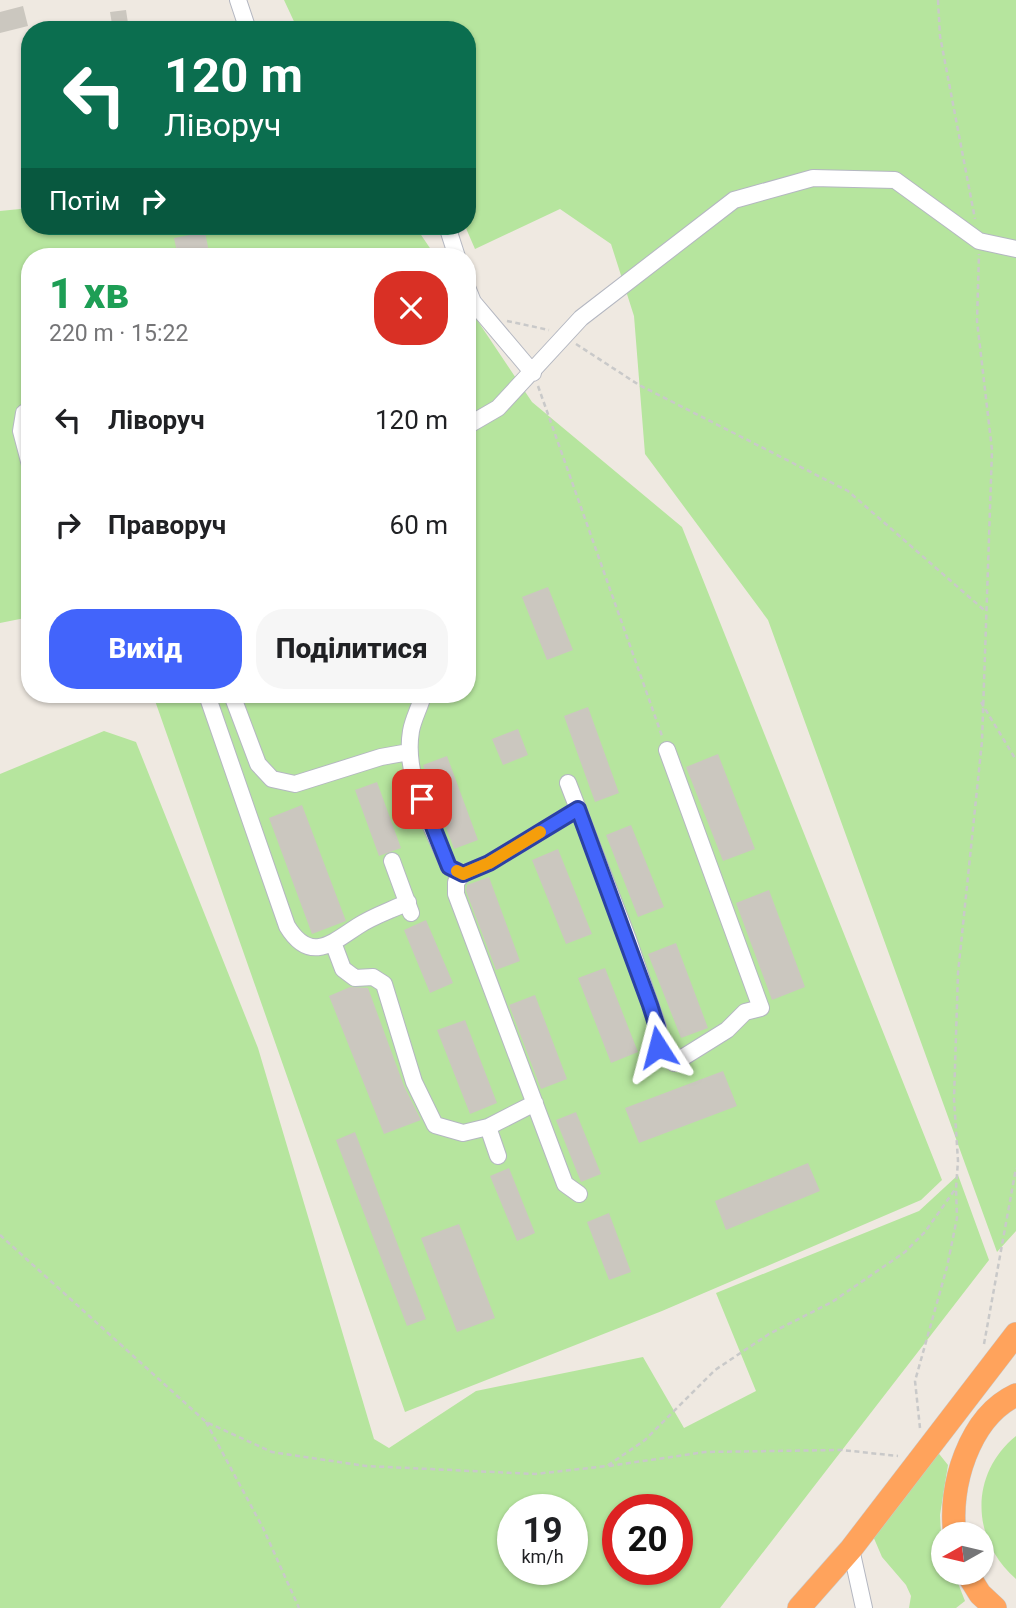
<!DOCTYPE html>
<html lang="uk">
<head>
<meta charset="utf-8">
<style>
	body { margin:0; font-family:Roboto,sans-serif; background:#f6f6f6; color:#202124; height:100vh; display:flex; flex-direction:column; font-size:26px; white-space:nowrap }
	* { box-sizing:border-box; margin:0 }
	p { font-size:23px; color:#757577 }
	.icon { flex:none; width:38px; height:38px; fill:none; stroke:currentColor; stroke-width:2; stroke-linecap:round; stroke-linejoin:round }
	.map { position:relative; flex:1; overflow:hidden }
	.side { position:absolute; left:21px; top:248px; width:455px; height:455px; display:flex; flex-direction:column; background:#fff; border-radius:28px; box-shadow:0 2px 5px #0004 }
	.side>* { flex:none }
	.banner { position:absolute; left:21px; top:21px; width:455px; height:214px; border-radius:28px; box-shadow:0 2px 5px #0004; background:#0b6e4f; color:#fff; overflow:hidden }
	.needle { width:46px; rotate:262deg }
	.controls { position:absolute; left:931px; top:1522px; display:grid; gap:14px }
	.controls a { display:grid; place-items:center; width:63px; height:63px; border-radius:50%; background:#fff; box-shadow:0 2px 5px #0004; font-size:35px }
	.speed { position:absolute; left:497px; top:1494px; display:flex; gap:14px; font-size:35px; font-weight:700; text-align:center }
	.speed>* { display:grid; place-content:center; width:91px; height:91px; border-radius:50%; background:#fff; box-shadow:0 2px 5px #0004; line-height:1 }
	.speed small { font-size:18px; font-weight:400 }
	.speed .limit { border:10px solid #d22; background:#fff; color:#111 }
	.pin { position:absolute; display:grid; place-items:center; width:60px; height:60px; color:#fff; margin:-30px; border-radius:14px; box-shadow:0 4px 10px #0006 }
	.me { position:absolute; width:77px; margin:-38px; rotate:351deg; stroke-linejoin:round; filter:drop-shadow(0 0 5px #0008) }
	.turn { display:flex; align-items:center; gap:24px; height:147px; padding:0 28px; font-size:32px }
	.turn .icon { width:91px; height:91px; stroke-width:2.5 }
	.turn b { display:block; font-size:49px; line-height:60px }
	.then { display:flex; align-items:center; height:66px; padding:0 28px; background:#0003; gap:14px; font-size:26px }
	.round { display:grid; place-items:center; flex:none; width:74px; height:74px; border-radius:28px; background:#f6f6f6 }
	.head { display:flex; align-items:center; justify-content:space-between; height:119px; padding:0 28px }
	h1 { font-size:42px; font-weight:800; line-height:52px; color:#1e9e55 }
	.button { display:flex; gap:14px; margin-top:auto; padding:14px 28px }
	.button a { flex:1; height:80px; border-radius:28px; background:#4264fb; color:#fff; font-size:28px; font-weight:800; line-height:80px; text-align:center }
	.button a+a { background:#f6f6f6; color:#202124 }
	ul { padding:0; list-style:none }
	li { display:flex; align-items:center; gap:21px; height:105px; padding:0 28px }
	li div { flex:1 }
	li b { display:block; font-size:26px }
	li em { font-style:normal }
	.map>svg:first-child { display:block }
</style>
</head>
<body>
<div class="map">
<svg width="1016" height="1608" viewBox="0 0 1016 1608">
	<rect width="100%" height="100%" fill="#efe9e1"/>
	<path fill="#b6e59e" fill-rule="evenodd" d="M284,0h732v1231l-19,21 -229,-632 -123,-166 -11,-138 -23,-72 -51,-35 -85,40 -10,-23h2v-196h-169z
		M30,208v18h96l9,4 18,-4h262l21,31h-406v360l-30,6v-412z
		M467,305l65,97 150,125 260,653 -21,20 -259,111 -257,101 -252,-717h314z
		M104,731l32,11 122,306 116,391 15,9 87,-57 167,-34 41,71 72,-37 -40,-98 203,-82 39,-36 31,85 -269,348h-720v-834zM572,1510v60h-59v-60zM618,1510h59v60h-59z
		M1016,1436v143c-45,-39 -47,-105 0,-143z
		M936,1450l12,15 -8,50 3,58h11l11,28 -9,7h-47l2,-12 -5,-11 -24,-28 -9,-21z"/>
	<path fill="#cbc7bf" d="M23,6l5,20 -28,7v-21z
		M126,10l3,20h-16l-3,-18z
		M205,232l5,25h-32l-4,-19z
		M548,587l25,63 -26,10 -25,-63z
		M588,707l31,86 -24,9 -31,-86z
		M518,729l10,26 -25,10 -11,-26z
		M718,754l37,95 -32,12 -37,-94z
		M447,756l31,84 -24,9 -31,-84z
		M377,782l24,66 -22,8 -24,-66z
		M302,805l44,116 -34,13 -43,-116z
		M631,825l33,82 -26,10 -32,-82z
		M558,849l34,85 -26,10 -34,-84z
		M489,877l31,84 -24,9 -30,-79 1,-6z
		M769,890l36,97 -33,13 -36,-97z
		M426,920l27,63 -23,10 -26,-63z
		M676,943l32,85 -27,10 -33,-84z
		M605,968l33,84 -27,11 -33,-85z
		M350,987l18,1 36,98 17,34 -37,14 -55,-138z
		M535,995l32,84 -26,10 -32,-84z
		M465,1020l32,83 -27,11 -33,-84z
		M723,1071l14,35 -98,37 -14,-35z
		M576,1112l25,62 -20,8 -25,-62z
		M355,1132l71,187 -19,7 -71,-186z
		M808,1163l12,28 -94,39 -11,-29z
		M509,1168l26,65 -18,8 -27,-65z
		M609,1213l22,59 -22,8 -22,-58z
		M459,1224l36,94 -38,14 -36,-94z"/>
	<g fill="none" stroke-linecap="round" stroke-linejoin="round">
		<g stroke="#b4b7c1" stroke-width="18">
			<path id="minor" d="M238,0l10,30
				M447,226l10,31
				M467,287l6,15 60,71
				M30,409l-6,4 -3,18 9,34
				M467,426l31,-18 83,-90 153,-118 79,-22 82,2 84,61 37,8
				M207,695l80,231c23,38 45,17 71,0 15,-10 34,-16 50,-24
				M232,695l26,69 14,15 23,5 86,-27 28,-5
				M423,695c-3,12 -10,24 -12,36 -8,47 21,94 38,136l14,7
				M568,783l60,156 30,88v20l16,16 53,-33 18,-18 16,-4 -94,-258
				M578,809l-89,54 -26,11 -7,8v12l109,290 14,10
				M392,861l19,52
				M334,945l9,24 12,9 18,-1 11,7 30,98 21,43 28,8 25,-6 47,-24
				M488,1127l10,29
				M851,1549l13,59"/>
		</g>
		<g stroke="#c9c9c9" stroke-width="24">
			<path id="highway" d="M955,1535c-7,-48 14,-118 61,-140
				M967,1573l13,21 15,14
				M799,1608l52,-59 165,-215"/>
		</g>
		<path stroke="#c9c9c9" stroke-width="2.5" stroke-dasharray="5 3.5" stroke-linecap="butt" d="M938,0l2,36 35,183
			M507,321l42,9
			M576,344l63,41 209,106 136,119
			M538,386l124,350
			M981,702l35,58
			M0,1235l206,187 66,30 94,14 169,8 72,-8 38,-26 70,-70 54,-36 63,-32 73,-50 20,-20 31,-44 2,-27 -4,-62 4,-126 24,-232 10,-291 -15,-129 2,-67
			M984,1344l32,-176
			M206,1422l57,106 36,80
			M920,1428l-5,-47 32,-114 10,-49 -1,-30
			M609,1466l96,-14 137,-2 56,6"/>
		<use href="#minor" stroke="#fff" stroke-width="16"/>
		<use href="#highway" stroke="#ffa35c" stroke-width="23"/>
	</g>
	<g fill="none" stroke-linecap="round" stroke-linejoin="round">
		<g stroke="#2b41a3" stroke-width="18">
			<path id="route" d="M422,799l27,68 14,7 26,-11 89,-54 72,196 7,22 1,20"/>
		</g>
		<use href="#route" stroke="#4264fb" stroke-width="12"/>
		<path stroke="#f59e0b" stroke-width="12" d="M457,871l6,3 26,-11 51,-31"/>
	</g>
</svg>
<div class="controls">
<a><svg class="needle" viewBox="-14 -14 28 28"><path d="M0-13l5 13h-10z" fill="#e53935"/><path d="M0 13l5-13h-10z" fill="#757577"/></svg></a>
</div>
<div class="speed"><div>19<small>km/h</small></div><div class="limit">20</div></div>
<div class="pin" style="left:422px;top:799px;background:#d93025"><svg class="icon" aria-label="arrive" viewBox="0 0 24 24"><path d="M6 21V4h12l-3 4 3 4H6"/></svg></div>
<svg class="me" style="left:658px;top:1047px" viewBox="-20 -20 40 40"><path d="M0-17L14 15 0 8-14 15z" fill="#4264fb" stroke="#fff" stroke-width="4"/></svg>
<div class="banner">
<div class="turn"><svg class="icon" aria-label="left" viewBox="0 0 24 24"><path d="M17 20v-9H6M10 6l-5 5 5 5"/></svg><div><b>120 m</b>Ліворуч</div></div>
<div class="then">Потім<svg class="icon" aria-label="right" viewBox="0 0 24 24"><path d="M7 20v-9h11M14 6l5 5-5 5"/></svg></div>
</div>
<section class="side">
<div class="head"><div><h1>1 хв</h1><p>220 m · 15:22</p></div><a class="round" style="background:#d93025;color:#fff"><svg class="icon" aria-label="close" viewBox="0 0 24 24"><path d="M6 6l12 12M18 6L6 18"/></svg></a></div>
<ul>
<li><svg class="icon" aria-label="left" viewBox="0 0 24 24"><path d="M17 20v-9H6M10 6l-5 5 5 5"/></svg><div><b>Ліворуч</b></div><em>120 m</em></li>
<li><svg class="icon" aria-label="right" viewBox="0 0 24 24"><path d="M7 20v-9h11M14 6l5 5-5 5"/></svg><div><b>Праворуч</b></div><em>60 m</em></li>
</ul>
<div class="button"><a>Вихід</a><a>Поділитися</a></div>
</section>
</div>
</body>
</html>
